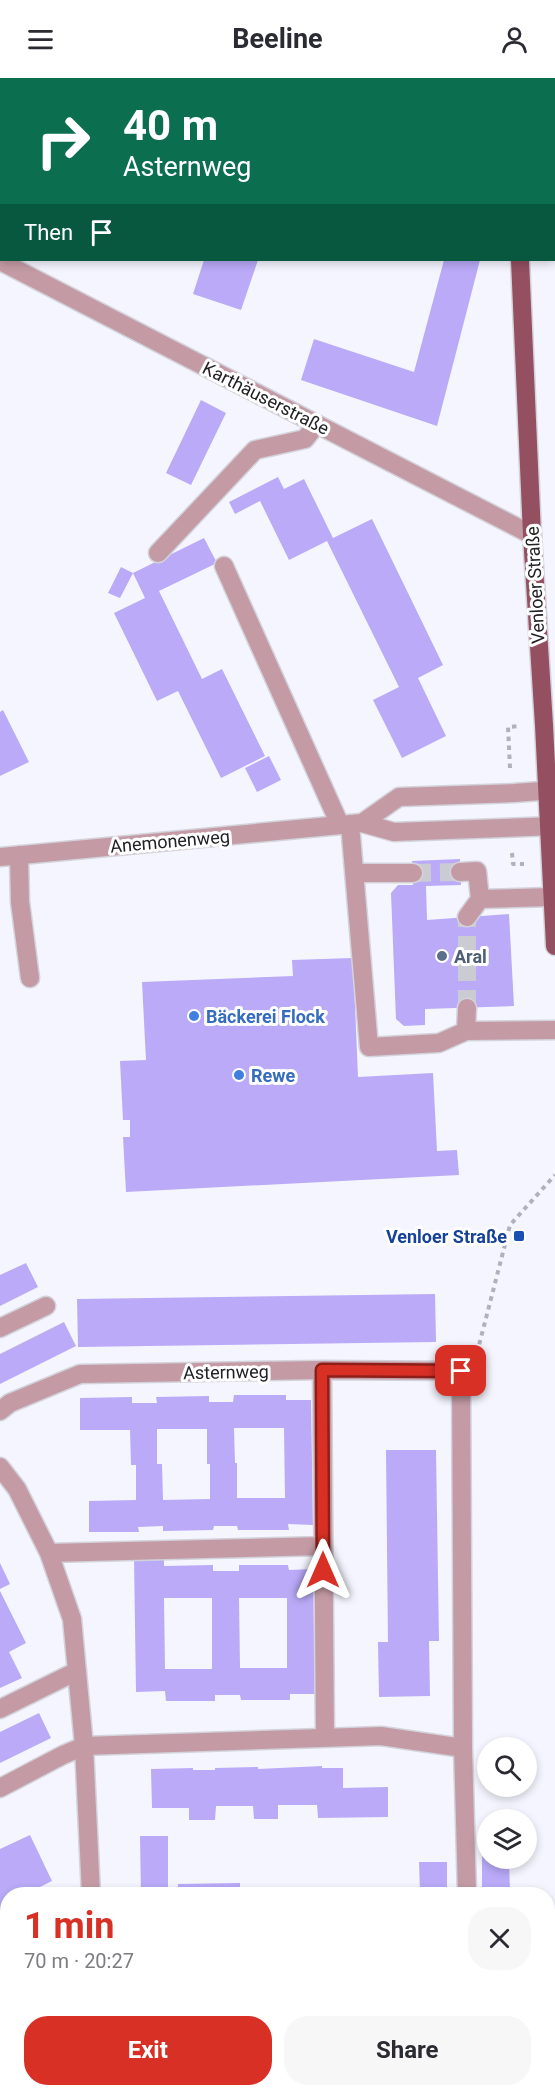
<!DOCTYPE html>
<html lang="en">
<head>
<meta charset="utf-8">
<style>
	body { margin:0; font-family:Roboto,sans-serif; background:#f7f7f7; color:#2b2b33; height:100vh; display:flex; flex-direction:column; font-size:22px; white-space:nowrap }
	* { box-sizing:border-box; margin:0 }
	p { font-size:20px; color:#7c7c81 }
	.icon { flex:none; width:33px; height:33px; fill:none; stroke:currentColor; stroke-width:2; stroke-linecap:round; stroke-linejoin:round }
	.map { position:relative; flex:1; overflow:hidden }
	.drawer { position:absolute; left:0px; top:1809px; width:555px; height:210px; display:flex; flex-direction:column; background:#fff; border-radius:24px 24px 0 0; box-shadow:0 3px 9px #0003 }
	.drawer>* { flex:none }
	.top-card { position:absolute; left:0px; top:0px; width:555px; height:183px; box-shadow:0 3px 9px #0003; background:#0b6e4f; color:#fff; overflow:hidden }
	.controls { position:absolute; left:477px; top:1659px; display:grid; gap:12px }
	.controls a { display:grid; place-items:center; width:60px; height:60px; border-radius:50%; background:#fff; box-shadow:0 3px 9px #0003; font-size:30px }
	.pin { position:absolute; display:grid; place-items:center; width:51px; height:51px; color:#fff; margin:-26px; border-radius:12px; box-shadow:0 3px 9px #0006 }
	.me { position:absolute; width:66px; margin:-33px; rotate:0deg; stroke-linejoin:round; filter:drop-shadow(0 0 4px #0008) }
	.turn { display:flex; align-items:center; gap:21px; height:126px; padding:0 24px; font-size:27px }
	.turn .icon { width:78px; height:78px; stroke-width:2.5 }
	.turn b { display:block; font-size:42px; line-height:51px }
	.then { display:flex; align-items:center; height:57px; padding:0 24px; background:#0003; gap:12px; font-size:22px }
	.round { display:grid; place-items:center; flex:none; width:63px; height:63px; border-radius:24px; background:#f7f7f7 }
	.overview { display:flex; align-items:center; justify-content:space-between; height:102px; padding:0 24px }
	h1 { font-size:36px; font-weight:700; line-height:45px; color:#d93025 }
	.primary-button { display:flex; gap:12px; margin-top:auto; padding:12px 24px }
	.primary-button a { flex:1; height:69px; border-radius:24px; background:#d93025; color:#fff; font-size:24px; font-weight:700; line-height:69px; text-align:center }
	.primary-button a+a { background:#f7f7f7; color:#2b2b33 }
	header { display:flex; justify-content:space-between; align-items:center; height:78px; padding:0 24px; background:#fff; font-size:27px; font-weight:700 }
	.map>svg:first-child { display:block }
</style>
</head>
<body>
<header><svg class="icon" aria-label="menu" viewBox="0 0 24 24"><path d="M4 6h16M4 12h16M4 18h16"/></svg>Beeline<svg class="icon" aria-label="person" viewBox="0 0 24 24"><circle cx="12" cy="8" r="4"/><path d="M4 21q1-7 8-7t8 7"/></svg></header>
<div class="map">
<svg width="555" height="2019" viewBox="0 0 555 2019">
	<rect width="100%" height="100%" fill="#f5f5ff"/>
	<path fill="#baaaf8" fill-rule="evenodd" d="M204,182h54l-17,50 -48,-16z
		M444,182h36l-43,166 -136,-46 13,-41 100,33z
		M201,322l25,13 -35,72 -25,-12z
		M278,399l6,12 20,-10 29,59 39,-19 71,146 -25,13 28,58 -44,22 -29,-58 26,-13 -72,-146 -38,19 -29,-59 -25,13 -6,-12z
		M204,460l13,25 -58,28 43,88 20,-10 43,87 -44,22 -43,-87 -21,10 -43,-88 31,-15 -12,-25z
		M121,489l12,6 -13,25 -12,-5z
		M3,632l26,52 -29,14v-64z
		M269,678l12,24 -24,12 -12,-24z
		M460,781l1,26 -35,1 1,34 82,-6 5,92 -89,3v16l-21,1 -8,-7 -5,-126 7,-8h15l-1,-24z
		M353,880l5,119 75,-4 4,78 20,-1 2,25 -333,17 -3,-55h7v-17h-7l-3,-59 26,-1 -4,-78 151,-6 -1,-16z
		M26,1185l12,24 -38,19v-31z
		M435,1216l1,48 -358,5 -1,-48z
		M64,1244l12,24 -76,38v-30z
		M234,1317h52v5h25l2,125 -25,-1 1,6h-51l-1,-4h-23l-1,4 -50,1v-5l-25,1 1,5h-50v-31l47,-1v-35h-5l-1,-35h-50v-32l52,-1v6h25l-1,-6 53,-1v6h24zM234,1350h50l1,70h-48v-35h-2zM157,1351h50v35h3v35l-47,1 -1,-36h-5z
		M386,1372h50l3,191h-10l1,55 -51,1 -1,-55h10z
		M164,1478v10l49,-1v6h26v-6h49l1,5 24,-1 2,125h-25v6h-49l-1,-5h-25v6h-49l-1,-10 -29,1 -2,-135zM164,1520h48v71h-47zM239,1520h48v70h-47z
		M0,1485l10,21 -10,5z
		M0,1513l26,52 -17,9 13,26 -22,10z
		M39,1635l12,25 -51,25v-31z
		M322,1688v2h21v20l45,-1v30l-70,1 -1,-13h-39v14h-24l-1,-13h-37l-1,14h-26v-12h-37l-1,-39 42,-1v2h22v-2l43,-1v2z
		M482,1753h6v27h21l1,36h-28z
		M30,1757l22,46 -22,11 2,2h-24v15l-8,4v-64z
		M140,1758h28v58h-27z
		M419,1784h28v32h-32l5,-2z
		M240,1805v11h-62v-10z
		M0,1947l8,15v50h24l4,7h-32l-4,-8z
		M166,2012h27v2l47,-1v-1h28v1l73,-1v7h-223v-4l48,-1z
		M412,2012h48v7h-48z"/>
	<g fill="none" stroke-linecap="round" stroke-linejoin="round">
		<path stroke="#cbcbd4" stroke-width="18" stroke-dasharray="18 9" stroke-linecap="butt" d="M413,795l47,-1
			M467,930v-91"/>
		<g stroke="#d3d3dc" stroke-width="21">
			<path id="minor" d="M515,0l2,2
				M554,41l1,2
				M0,183l532,274
				M158,475l97,-103 50,-11 11,-14
				M224,488l116,259
				M362,745l37,-26 115,-4 41,-3
				M350,746l19,223 70,-4 27,-12 89,-1
				M19,777l1,47 10,76
				M0,779l362,-34 32,9 161,-6
				M460,794l17,-1 3,28
				M354,795h59
				M467,839l13,-18 72,-2
				M466,953l1,-23
				M0,1250l46,-22
				M322,1292l3,366
				M0,1333l10,-8 70,-29 242,-4 139,1 2,377 4,146
				M0,1389l17,22 32,64 23,66 12,127 7,148
				M49,1475l274,-7
				M0,1631l77,-38
				M0,1710l63,-33 21,-9 297,-10 82,12
				M0,1889l8,-3
				M76,2012v7
				M349,2012v7
				M477,2012v7"/>
		</g>
		<g stroke="#d3d3dc" stroke-width="21">
			<path id="major" d="M500,0v2
				M520,182l12,275 12,190 11,221"/>
		</g>
		<path stroke="#b1b1b9" stroke-width="4" stroke-dasharray="4.5 4.5" stroke-linecap="butt" d="M510,690l-2,-41 11,-1
			M512,775l1,11h11
			M477,1275l33,-128 45,-50"/>
		<use href="#minor" stroke="#c49ba4" stroke-width="18"/>
		<use href="#major" stroke="#944f61" stroke-width="18"/>
	</g>
	<g fill="none" stroke-linecap="round" stroke-linejoin="round">
		<g stroke="#8d1f18" stroke-width="15">
			<path id="route" d="M323,1492l-1,-200 139,1"/>
		</g>
		<use href="#route" stroke="#d93025" stroke-width="10"/>
	</g>
	<circle fill="#5c6f8a" stroke="#fff" stroke-width="2" cx="442" cy="878" r="6"/>
	<g fill="#3f7fe0" stroke="#fff" stroke-width="2">
		<circle cx="194" cy="938" r="6"/>
		<circle cx="239" cy="997" r="6"/>
	</g>
	<rect fill="#1a4fb4" stroke="#fff" stroke-width="2" x="513" y="1152" width="12" height="12" rx="3"/>
	<g text-anchor="middle" dominant-baseline="central" stroke-width="6" stroke-linejoin="round" paint-order="stroke">
		<g font-size="18" fill="#222226" stroke="#fff">
			<text transform="translate(266 320) rotate(27)">Karthäuserstraße</text>
			<text transform="translate(535 507) rotate(-93)">Venloer Straße</text>
			<text transform="translate(170 763) rotate(-5)">Anemonenweg</text>
			<text transform="translate(226 1294) rotate(-1)">Asternweg</text>
		</g>
		<g font-size="18" font-weight="bold" fill="#4e5e75" stroke="#fff" text-anchor="start">
			<text x="454" y="878">Aral</text>
		</g>
		<g font-size="18" font-weight="bold" fill="#366cbe" stroke="#fff" text-anchor="start">
			<text x="206" y="938">Bäckerei Flock</text>
			<text x="251" y="997">Rewe</text>
		</g>
		<g font-size="18" font-weight="bold" fill="#164399" stroke="#fff" text-anchor="end">
			<text x="507" y="1158">Venloer Straße</text>
		</g>
	</g>
</svg>
<div class="controls">
<a><svg class="icon" aria-label="search" viewBox="0 0 24 24"><circle cx="10" cy="10" r="6"/><path d="M15 15l6 6"/></svg></a>
<a><svg class="icon" aria-label="layers" viewBox="0 0 24 24"><path d="M12 4l9 5-9 5-9-5zM3 14l9 5 9-5"/></svg></a>
</div>
<div class="pin" style="left:461px;top:1293px;background:#d93025"><svg class="icon" aria-label="arrive" viewBox="0 0 24 24"><path d="M6 21V4h12l-3 4 3 4H6"/></svg></div>
<svg class="me" style="left:323px;top:1492px" viewBox="-20 -20 40 40"><path d="M0-17L14 15 0 8-14 15z" fill="#d93025" stroke="#fff" stroke-width="4"/></svg>
<div class="top-card">
<div class="turn"><svg class="icon" aria-label="right" viewBox="0 0 24 24"><path d="M7 20v-9h11M14 6l5 5-5 5"/></svg><div><b>40 m</b>Asternweg</div></div>
<div class="then">Then<svg class="icon" aria-label="arrive" viewBox="0 0 24 24"><path d="M6 21V4h12l-3 4 3 4H6"/></svg></div>
</div>
<section class="drawer">
<div class="overview"><div><h1>1 min</h1><p>70 m · 20:27</p></div><a class="round"><svg class="icon" aria-label="close" viewBox="0 0 24 24"><path d="M6 6l12 12M18 6L6 18"/></svg></a></div>
<div class="primary-button"><a>Exit</a><a>Share</a></div>
</section>
</div>
</body>
</html>
